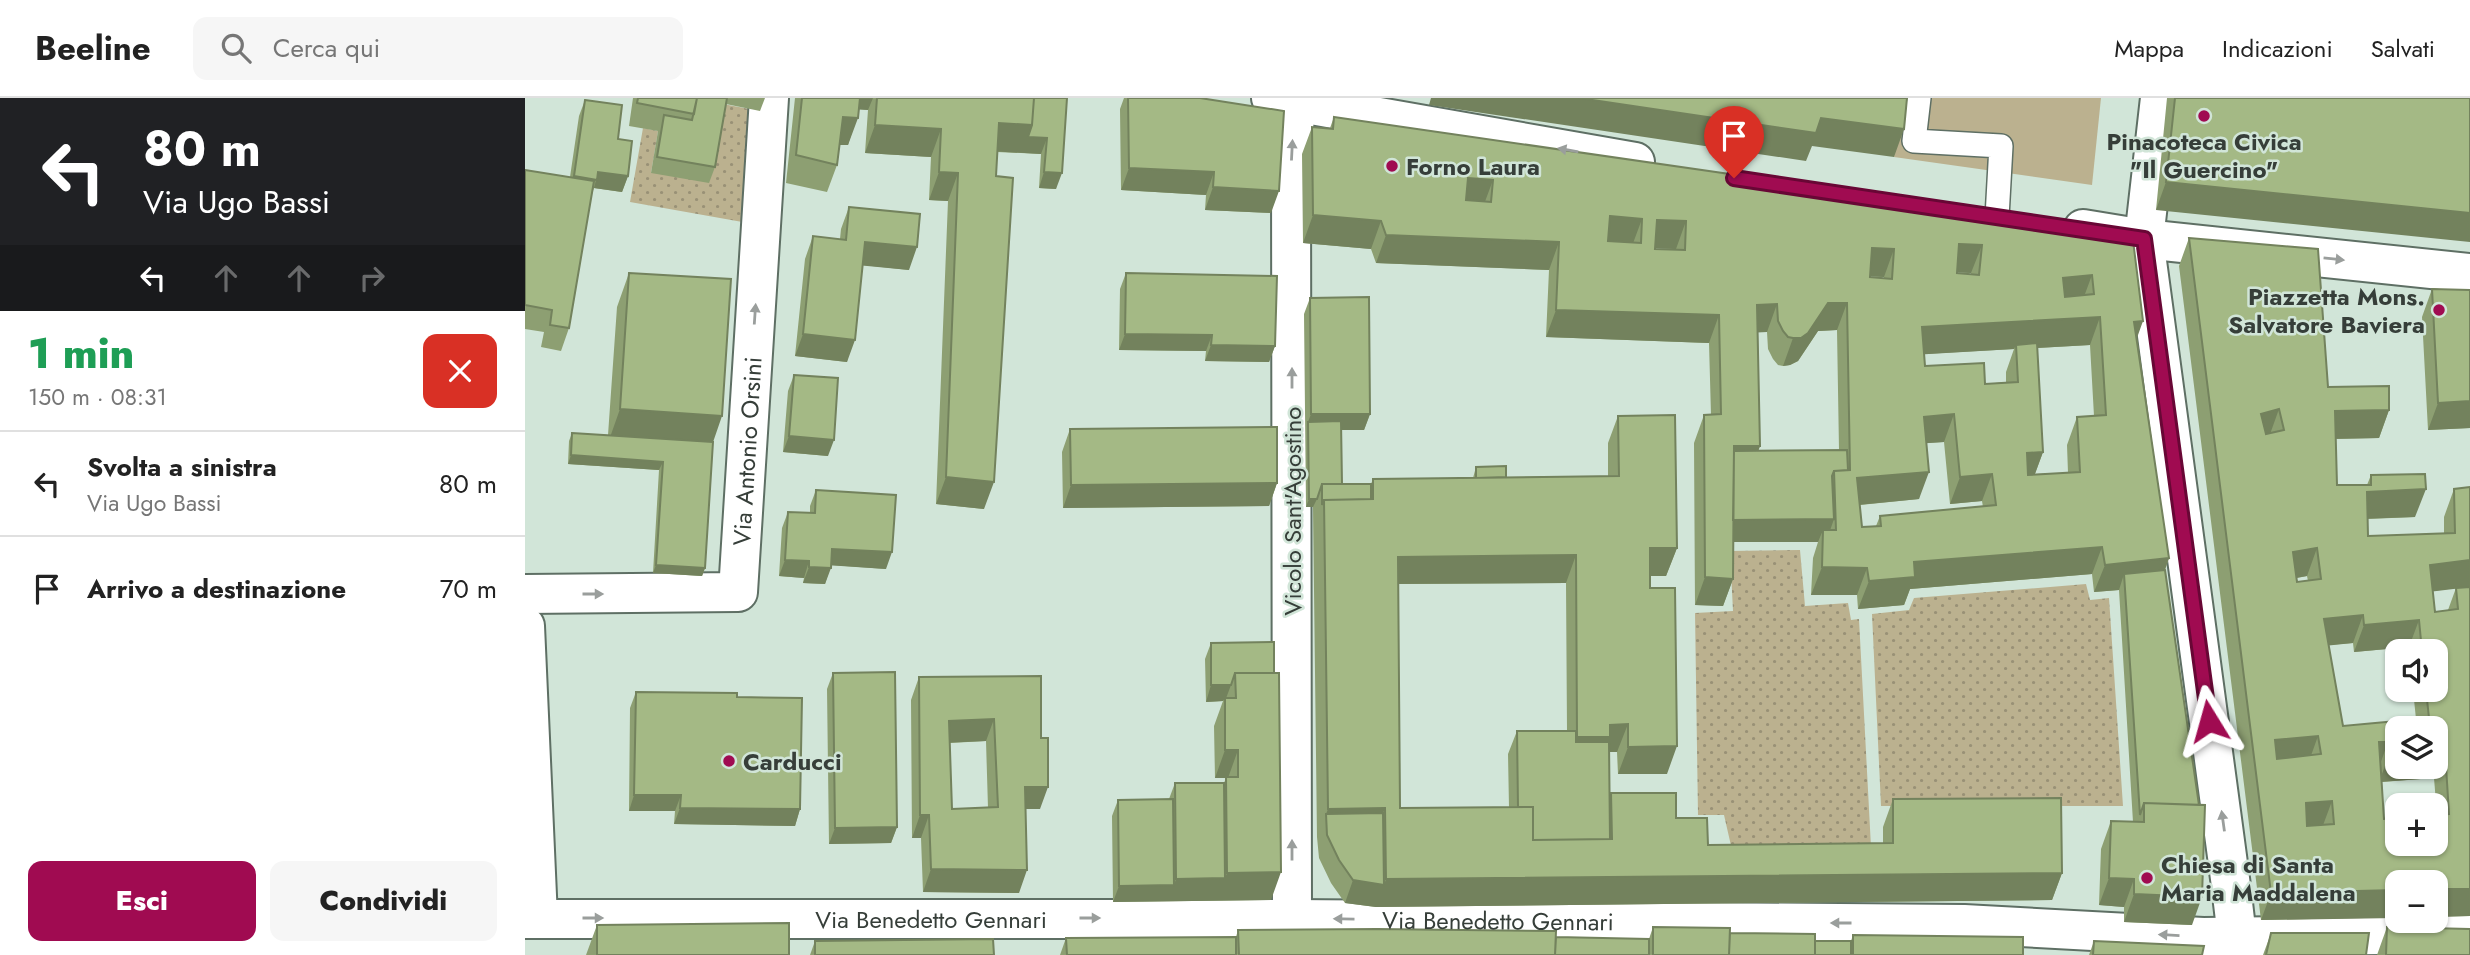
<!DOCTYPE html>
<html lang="it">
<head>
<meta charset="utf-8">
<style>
	body { margin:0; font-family:Jost,sans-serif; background:#f6f6f6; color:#222; height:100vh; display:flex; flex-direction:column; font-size:26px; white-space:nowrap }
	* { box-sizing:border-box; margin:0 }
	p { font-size:23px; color:#767676 }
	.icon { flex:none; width:38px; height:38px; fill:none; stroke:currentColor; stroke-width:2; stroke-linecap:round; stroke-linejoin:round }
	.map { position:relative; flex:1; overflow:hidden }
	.panel { display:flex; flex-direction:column; background:#fff; width:525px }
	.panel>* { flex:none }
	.hud { background:#202124; color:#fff; overflow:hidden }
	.buttons { position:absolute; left:1860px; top:541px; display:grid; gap:14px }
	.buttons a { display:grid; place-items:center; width:63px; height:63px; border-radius:14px; background:#fff; box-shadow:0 2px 5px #0004; font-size:35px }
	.pin { position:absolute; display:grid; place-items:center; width:60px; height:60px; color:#fff; margin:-72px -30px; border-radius:50% 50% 50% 0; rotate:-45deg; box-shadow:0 0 7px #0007 }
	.pin .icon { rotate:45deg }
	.me { position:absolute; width:77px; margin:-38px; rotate:352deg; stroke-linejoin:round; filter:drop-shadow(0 0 5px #0008) }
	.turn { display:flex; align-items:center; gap:24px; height:147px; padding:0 28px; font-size:32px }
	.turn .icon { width:91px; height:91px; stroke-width:2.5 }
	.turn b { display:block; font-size:49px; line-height:60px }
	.lanes { display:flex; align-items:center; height:66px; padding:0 28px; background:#0003; justify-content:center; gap:35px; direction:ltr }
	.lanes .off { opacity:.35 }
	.round { display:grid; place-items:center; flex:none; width:74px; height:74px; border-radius:14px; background:#f6f6f6 }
	.summary { display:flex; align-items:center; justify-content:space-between; height:119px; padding:0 28px }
	h1 { font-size:42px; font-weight:800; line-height:52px; color:#1e9e55 }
	.button { display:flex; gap:14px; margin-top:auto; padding:14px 28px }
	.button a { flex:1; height:80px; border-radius:14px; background:#a00b51; color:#fff; font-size:28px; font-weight:800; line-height:80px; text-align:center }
	.button a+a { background:#f6f6f6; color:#222 }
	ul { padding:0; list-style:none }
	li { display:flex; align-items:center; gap:21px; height:105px; padding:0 28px; border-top:2px solid #e0e0e0 }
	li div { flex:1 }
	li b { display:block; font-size:26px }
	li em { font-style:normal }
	header { display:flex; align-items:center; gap:42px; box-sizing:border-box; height:98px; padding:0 35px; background:#fff; border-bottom:2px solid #e0e0e0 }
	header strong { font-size:33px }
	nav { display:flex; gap:38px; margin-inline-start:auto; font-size:24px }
	.search { width:490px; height:63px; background:#f6f6f6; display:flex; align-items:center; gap:18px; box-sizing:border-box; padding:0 24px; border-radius:14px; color:#767676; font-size:26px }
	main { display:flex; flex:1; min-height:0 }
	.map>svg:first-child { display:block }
</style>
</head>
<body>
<header>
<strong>Beeline</strong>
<div class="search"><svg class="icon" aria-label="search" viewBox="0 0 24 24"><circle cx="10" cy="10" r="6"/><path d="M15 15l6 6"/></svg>Cerca qui</div>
<nav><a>Mappa</a><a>Indicazioni</a><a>Salvati</a></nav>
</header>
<main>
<section class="panel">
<div class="hud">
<div class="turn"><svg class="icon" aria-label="left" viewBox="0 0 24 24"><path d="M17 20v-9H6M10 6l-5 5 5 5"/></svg><div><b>80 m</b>Via Ugo Bassi</div></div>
<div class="lanes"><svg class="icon" aria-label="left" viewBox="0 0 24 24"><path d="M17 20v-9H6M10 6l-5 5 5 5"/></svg><svg class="icon off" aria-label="ahead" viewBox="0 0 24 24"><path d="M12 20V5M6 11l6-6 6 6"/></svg><svg class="icon off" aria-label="ahead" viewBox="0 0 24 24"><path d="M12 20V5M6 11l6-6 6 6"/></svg><svg class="icon off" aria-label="right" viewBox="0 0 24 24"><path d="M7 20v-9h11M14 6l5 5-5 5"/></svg></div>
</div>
<div class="summary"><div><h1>1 min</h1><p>150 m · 08:31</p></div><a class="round" style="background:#d93025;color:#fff"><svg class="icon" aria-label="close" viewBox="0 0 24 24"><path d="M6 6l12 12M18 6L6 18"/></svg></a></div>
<ul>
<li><svg class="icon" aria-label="left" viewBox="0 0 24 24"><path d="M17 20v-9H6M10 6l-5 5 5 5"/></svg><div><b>Svolta a sinistra</b><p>Via Ugo Bassi</p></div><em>80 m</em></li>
<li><svg class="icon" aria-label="arrive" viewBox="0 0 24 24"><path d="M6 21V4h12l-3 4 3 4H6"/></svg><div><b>Arrivo a destinazione</b></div><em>70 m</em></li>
</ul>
<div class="button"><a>Esci</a><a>Condividi</a></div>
</section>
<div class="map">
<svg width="1945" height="857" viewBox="0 0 1945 857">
	<defs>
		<pattern id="garden-dots" width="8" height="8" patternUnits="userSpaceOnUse" patternTransform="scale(1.75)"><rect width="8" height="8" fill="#bbb18f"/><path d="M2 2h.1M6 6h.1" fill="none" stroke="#999176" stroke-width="1.8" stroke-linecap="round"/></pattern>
	</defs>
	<rect width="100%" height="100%" fill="#d1e5d8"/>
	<path fill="#bbb18f" d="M1375,0h201l-9,87 -198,-28z"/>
	<path fill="url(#garden-dots)" d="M198,6l37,7 -12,112 -118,-21 13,-74 15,3 -7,42z
		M1275,452l5,56 43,-3 3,17 8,-1 12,228 -139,3 -8,-35h-26l-3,-202 38,-2 -3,-60z
		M1561,486l4,16 19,-2 14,208h-242l-9,-192 37,-4 5,-12z"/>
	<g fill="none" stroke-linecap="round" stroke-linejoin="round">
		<g stroke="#5e6f64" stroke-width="26">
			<path id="service" d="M1394,0l-5,43 87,5 -4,71"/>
		</g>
		<g stroke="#5e6f64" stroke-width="42">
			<g id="minor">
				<path d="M746,0l364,64"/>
				<path d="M1635,0l-16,141 87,647 6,51 -4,18"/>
				<path d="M1558,131l61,10 326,34"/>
				<path id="s1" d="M0,496l213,-2 31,-494"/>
				<path d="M0,528l13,292"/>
				<path id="s2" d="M0,821h767l672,5 239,13 267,-3"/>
				<path d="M767,821l-1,-768 6,-48"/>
			</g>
		</g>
		<use href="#service" stroke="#fff" stroke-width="23"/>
		<use href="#minor" stroke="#fff" stroke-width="38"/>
	</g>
	<path fill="#8d9f72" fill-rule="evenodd" d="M108,0h132l-5,13 -34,-7 -11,63 -6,16 -58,-10 7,-42 -29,-5z
		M270,0h272l-11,91 -17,-1 2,-34 -44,-2 -13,357 -48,-5 12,-303 -19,-1 2,-43 -66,-4 3,-43 -9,-1 -11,36h-9l-2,20 -10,27 -41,-9z
		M599,0h76l71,115 -66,-3 1,-15 -85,-5 -1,-81z
		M1642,0h303l-314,112z
		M60,2l33,39 10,37 -6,16 -28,-4 -3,8 -22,132 -8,23 -20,-4 3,-15 -19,-3v-159l45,7 9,-61z
		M809,19l798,115 5,107 32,219 -4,12 27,355 -68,-3v-15l-25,-2 2,-56 10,-28 22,1 -14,-232 -25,2 -2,-18 -182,15 -6,16 -46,4 -1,-14h-46l2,-37 5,-16h-85v37l-10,27 -28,-1 -1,-162 10,-28h7l-2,-72 -163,-6 3,-67 -173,-7 -5,-14 -68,-6 -1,-89 10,-27 18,1zM1130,150l21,1v1l-21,-1zM1432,174l14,1v1l-14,-1zM1345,178l14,1v1l-14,-1zM1312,232l2,120 -81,1 2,-5 -2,-114h9l1,17 5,10 5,6 5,1 7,-1 8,-4 20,-30zM1565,247l4,71 -17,1 -10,28 1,28 -33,1 8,-22 -6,-104zM1489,251l-8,23v10l-21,2 -60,-18 -1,-12zM1419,344l6,62 32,-3 1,6 -103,9 -4,10 -14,1 -2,-22 59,-6 7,-56z
		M324,109l60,63 -46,-5 -16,97 -52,-6 10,-97 8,-23 27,3 1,-10z
		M1664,140l139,149 61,23 -10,28 -43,1 1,46h30l4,-10 44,42 -47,2v17l76,-2v-17l10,-28 16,427 -209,4 -82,-654zM1782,478l1,5 -11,1v-4zM1931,490l-8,22 -13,2 -2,-21zM1828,545l1,9 55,-5 1,4h26v39h-23l3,29 -73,7 -15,-81zM1909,680l3,37 -53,4 -2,-37z
		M104,175l84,169 -8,126 -3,8 -49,-3 6,-103 -91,-6 1,-23 3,-8 36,2 9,-128z
		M601,175l149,73 -6,16 -64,-1 1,-10 -87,-1 1,-61z
		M1907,191l38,1v138l-42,2 -6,-113z
		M785,200l60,116 -6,16h-22v54h29l2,-5 100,-1 3,-11 30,10 102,-1v-33l10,-27 59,132 -11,28h-16v12l17,186h-49l-1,-22h-8v46l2,-5 65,25 32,27 175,-2v-16l10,-28 169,74 -10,27 -676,7 -31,-4 -14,-20 -12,-25 -2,-21 -4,-330h-7l-2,-193zM1041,485l1,148h-50l-9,23 1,53 -109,1 -2,-224z
		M269,277l34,81 -45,-4 5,-61z
		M545,331l207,54 -8,23 -206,2 -1,-56z
		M291,392l70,79 -55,-4 -6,19 -22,-1 1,-5 -25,-2 3,-48 6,-16 22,1v-7z
		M749,544l-3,258 -158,2 -1,-86 6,-16 51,-1 6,-16h49l2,-5h-11l-1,-52 9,-25 -17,1 -1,-43 6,-16z
		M308,575l64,154 -6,16 -62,1 -2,-155z
		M516,578l-1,133h-15l-6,84 -96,-1 -2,-54h-9l-1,-138 8,-23zM461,643l2,67 -36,1 -2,-66z
		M111,594l101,5 63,112 -5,17 -121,-2 1,-13h-46l1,-103z
		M72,827l192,30h-203z
		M1128,829l162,14h36l2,-6 170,20h-963l6,-17 170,-1 2,-7 411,9z
		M1862,829l83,28h-93z
		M1746,835l95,22h-103z
		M290,843l179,14h-184z
		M1569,843l108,14h-113z"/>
	<path fill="#73825d" d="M330,0h18l-5,12 -17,-1z
		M906,0h148l242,20 83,11 -10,28 -82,-11 -6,15 -377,-56z
		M318,19l15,1 -10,27h-15z
		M474,25l33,2 15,13 -6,16 -52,-3z
		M350,27l66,4 -10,28 -66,-4z
		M604,70l85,4 -8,23 -85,-5z
		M73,74l30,4 -6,16 -28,-4z
		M414,74l19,1 -10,28 -19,-1z
		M519,74l18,1 -6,16 -17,-1z
		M943,80l25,2 -10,27 -25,-1z
		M1641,84l304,31v29l-314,-32z
		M688,89l66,4 -8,22 -66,-3z
		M788,117l68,6 -10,28 -68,-6z
		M1085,118l32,3 -10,27 -32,-2z
		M1132,122l29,1 -10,28 -30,-1z
		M861,137l173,7 -10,28 -173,-7z
		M340,144l52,5 -8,23 -52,-5z
		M1434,146l23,1 -11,28 -22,-1z
		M1347,150l22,1 -10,28 -22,-1z
		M1567,177l-10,27 -29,4 10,-28z
		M1303,205h19l-10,27 -19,1 -20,30 -8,4 -7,1 10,-28z
		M1252,206l-10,28 -20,1 10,-28z
		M1031,212l163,5 -10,28 -163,-6z
		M1575,219l-10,28 -74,4v-4l-2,4 -102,6 10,-28z
		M1618,223l-10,28 1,-27z
		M278,236l52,6 -8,22 -52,-6z
		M600,236l87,1 -6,16 -87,-1z
		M686,247l64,1 -6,16 -64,-1z
		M1945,303v27l-42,2 10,-27z
		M95,311l102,7 -12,35 -102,-8z
		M1754,311l-10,28 -18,5 10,-28z
		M1864,312l-10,28 -54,1 10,-28z
		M786,316h59l-6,16h-56v-8z
		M1429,316l-10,28 -30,2 10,-27z
		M264,338l45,4 -6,16 -45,-4z
		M1209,348h26l-10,28 -17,-23z
		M1518,354l-10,27 -16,1 10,-27z
		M46,357l92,7 -4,8 -91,-6z
		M1404,374l-10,27 -72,7 10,-28z
		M1467,376l-10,27 -32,3 10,-27z
		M421,379l48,5 -10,27 -48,-5z
		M752,385l-8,23 -206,2 8,-23z
		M1901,391l-11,28 -58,2 10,-27z
		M784,401h8l-4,8h-7z
		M1309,421l-8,23 -3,-12 -5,12h-95l9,-22z
		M1577,449l-10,27 -182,15 -6,16 -46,4 11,-28 45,-19z
		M1125,450h27l-11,28h-26z
		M1792,450l-10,28 -24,4 10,-28z
		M307,451l60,3 -6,17 -60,-4z
		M1051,457l-10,28 -178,1 10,-27z
		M1644,460l-10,28 -35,-12 -5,16 -25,2 11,-27z
		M260,462l24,1 -5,17 -25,-2z
		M1945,462v27l-50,6 10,-28z
		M131,467l49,3 -3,8 -49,-3z
		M284,469l22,1 -6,16 -22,-1z
		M1297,469l45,1 -10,27h-46z
		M1180,479l28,2 -10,27 -28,-1z
		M1838,517l-10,28 -39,4 10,-28z
		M1894,522l-10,27 -55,5 10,-27z
		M686,587h20l-6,16v-3l-2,3 -17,1z
		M469,621l-8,22 -45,2 8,-22z
		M1103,626l-11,28h-12l-38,13 10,-28 33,-12z
		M1793,638l-10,28 -43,4 10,-28z
		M1854,644h9l-10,28z
		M1152,648l-10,28h-49l10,-27z
		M700,652h13l-10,28h-13z
		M1920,652l-11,28 -55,4 10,-27 8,-1v12h39v-15z
		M500,689h23l-8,22h-24z
		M109,697h47l-6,16h-46z
		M1807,703l-10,27 -27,2 11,-27z
		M155,710l120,1 -5,17 -121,-2z
		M860,710l-10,28 -48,1 -1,-23 2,-5z
		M395,717h9l-8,23h-9z
		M372,729l-6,16 -62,1 6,-16z
		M406,771l96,1 -8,23 -96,-1z
		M756,774l-10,28 -158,2 6,-16 55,-1 2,-6 49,-1 2,-5z
		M1537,775l-10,27 -676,7 -31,-4 8,-23 31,5 2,-6z
		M1584,780l25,1 -10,28 -25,-2z
		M1911,791h34v27l-34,1z
		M1872,792v28l-136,2 10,-27z
		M1609,796l68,3 -10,28 -68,-3z"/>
	<path fill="#a4b985" stroke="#73825d" stroke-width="2" fill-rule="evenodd" d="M113,0h59l-3,16 -57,-11z
		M172,0h30l-12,69 -58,-10 7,-42 28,5z
		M277,0h58l-2,20 -15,-1 -6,48 -41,-10z
		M352,0h157l-2,27 -33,-2 -3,53 17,2 -19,304 -48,-5 12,-304 -19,-1 2,-43 -66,-4z
		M509,0h33l-5,75 -18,-1 3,-34 -19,-1 4,-12z
		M603,0h72l84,13 -5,80 -66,-4 1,-15 -85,-4z
		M1054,0h328l-3,31 -83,-11 -5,15z
		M1650,0h295v115l-304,-31z
		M60,2l37,5 -4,34 14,2 -4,35 -30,-4 -1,8 -23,-4z
		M809,19l798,115 11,89 -9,1 35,236 -64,7 -3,-18 -188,15 1,15 -46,4 -2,-13 -45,-1 1,-37h13l-2,-59 16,-1 -3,-167h-19l-20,30 -7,5h-8l-5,-1 -5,-6 -5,-10 -1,-17 -20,1 3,141h-26l-1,133 -28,-2 -1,-162 17,-1 -2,-99 -163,-5 3,-68 -173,-7 -5,-14 -68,-6 -1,-88 21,2zM943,80l25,2 -2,22 -25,-2zM1085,118l32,3 -1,24 -33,-2zM1132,122l29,1 -1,29 -30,-1zM1434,146l23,1 -3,30 -22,-2zM1347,150l22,1 -2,30 -22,-2zM1567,177l2,19 -29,3 -2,-19zM1575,219l6,98 -29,2 3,55 -52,3 -1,-22 16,-1 -6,-109 -21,2 2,37 -33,2 -1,-21 -59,3 -3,-39zM1429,316l6,63 32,-3 4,31 -116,11 1,10 -19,1 -5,-49 72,-6 -5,-55z
		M0,72l69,11 -25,147 -19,-3 2,-15 -27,-5z
		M324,109l71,7 -3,33 -52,-5 -10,98 -52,-6 10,-98 33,4z
		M1664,140l129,11 10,138 61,-1v24l-54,1 2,74h34v-10l54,-1 1,15 -59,3 1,44 87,-3 -1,-44 16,-2v73l-40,5 5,47 23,-3 -2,-21 14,-1v302h-34v-7h-39v8l-126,3zM1754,311l5,21 -18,4 -5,-20zM1792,450l4,31 -24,3 -4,-30zM1838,517l1,10 55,-5 3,31h14v39h-10l3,28 -86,8 -19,-107zM1872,630h39v23l9,-1 4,64 -13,1v29h-39v-26l-13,1 -5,-77h9l1,13 8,-1zM1793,638l3,18 -44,5 -2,-19zM1807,703l2,23 -27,2 -1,-23z
		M104,175l102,6 -9,137 -102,-7z
		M601,175l151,3 -2,70 -64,-1 1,-10 -87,-1z
		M1907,191l38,1v111l-32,2z
		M844,199l1,117h-59l-1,-116z
		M269,277l44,3 -4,62 -45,-4z
		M1150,317l2,133h-27v40h25l2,158 -49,1v-23l-18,1v12h-33l-1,-182 -178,2 2,251 133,-1v33l79,-1 -1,-46h65v25h31l1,27 185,-2v-44l168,-1 1,75 -676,6 -1,-71 -57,1 -4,-309 49,-1v-20l246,-3 -1,-60z
		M816,323l1,63h-20l-5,15h-8l-1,-77z
		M752,329v56l-206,2 -1,-56z
		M47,335l141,9 -8,126 -49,-3 7,-103 -92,-7z
		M1322,352l1,20 -14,1 -2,5 2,43 -101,1 1,-69z
		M981,368v11l-30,1v-11z
		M797,386h49v15l-47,1 -2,5z
		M291,392l80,5 -4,57 -60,-3 -1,19 -22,-1v-6l-24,-1 3,-48 27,1z
		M1640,472l34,235 -55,-2 -4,12 -16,-241z
		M749,544v31h-39l-4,12h-20v-42z
		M370,574l2,155 -62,1 -2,-155z
		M710,575h44l2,199 -54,1 -1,-96h12v-27h-13v-52h11z
		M516,578v62h7v49h-23l2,83 -96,-1 -2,-54h-9l-1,-138zM469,621l4,88 -46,2 -3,-88z
		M111,594l101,1v4l65,1 -2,111 -120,-1 1,-13h-47z
		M992,633h59v11h33l1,97 -77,1v-33h-15z
		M650,685h49l1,95 -49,1z
		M648,701l1,86 -55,1 -1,-86z
		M1619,705l61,2 -3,92 -68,-3v-15l-25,-1 2,-57 33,1z
		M858,715l1,72 -31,-5 -14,-20 -12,-25 -1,-21z
		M264,825v32h-192v-30z
		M1128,829l77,1 -1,27h-76z
		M1862,829l83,2v26h-84z
		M852,831l179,2 -1,24h-316l-1,-25z
		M1205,835l85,1v21h-86z
		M1746,835h98l-3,22h-100z
		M1328,837l170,2v18h-170z
		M711,839v18h-169l-1,-17z
		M1031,839l93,2v16h-94z
		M468,841l1,16h-179v-14z
		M1290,843h36v14h-36z
		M1569,843l110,5 -2,9h-109z"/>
	<defs><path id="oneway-solid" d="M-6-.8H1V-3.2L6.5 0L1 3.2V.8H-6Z" transform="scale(1.75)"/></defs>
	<g fill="#9a9e9c">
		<use href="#oneway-solid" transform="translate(767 52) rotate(-87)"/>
		<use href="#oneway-solid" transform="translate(1043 52) rotate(-170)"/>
		<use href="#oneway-solid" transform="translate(1809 161) rotate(6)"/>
		<use href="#oneway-solid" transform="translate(230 216) rotate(-86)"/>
		<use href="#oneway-solid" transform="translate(767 280) rotate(-90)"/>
		<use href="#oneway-solid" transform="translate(68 496)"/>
		<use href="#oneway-solid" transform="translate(1698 723) rotate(-98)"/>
		<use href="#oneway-solid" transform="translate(767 752) rotate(-90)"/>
		<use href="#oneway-solid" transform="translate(68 820)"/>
		<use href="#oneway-solid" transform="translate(565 820)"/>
		<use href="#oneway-solid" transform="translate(819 821) rotate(-179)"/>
		<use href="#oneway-solid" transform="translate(1316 825) rotate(-180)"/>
		<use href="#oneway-solid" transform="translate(1644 837) rotate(-177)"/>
	</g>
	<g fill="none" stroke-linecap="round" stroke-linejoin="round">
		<g stroke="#680735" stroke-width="18">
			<path id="route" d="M1209,80l410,61 65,482"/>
		</g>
		<use href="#route" stroke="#a00b51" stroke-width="12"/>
	</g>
	<g fill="#a00b51" stroke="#d1e5d8" stroke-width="2.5">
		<circle cx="1679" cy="18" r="7"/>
		<circle cx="867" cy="68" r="7"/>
		<circle cx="1914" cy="212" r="7"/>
		<circle cx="204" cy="663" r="7"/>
		<circle cx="1622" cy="780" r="7"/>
	</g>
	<g text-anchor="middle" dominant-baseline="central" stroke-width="5" stroke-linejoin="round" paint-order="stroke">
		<g font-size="24" font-weight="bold" fill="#363e39" stroke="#d1e5d8" text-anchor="start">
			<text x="1679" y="43" text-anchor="middle">Pinacoteca Civica<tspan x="1679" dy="28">"Il Guercino"</tspan></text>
			<text x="881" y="68">Forno Laura</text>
			<text x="1900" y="198" text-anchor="end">Piazzetta Mons.<tspan x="1900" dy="28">Salvatore Baviera</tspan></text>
			<text x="218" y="663">Carducci</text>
			<text x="1636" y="766">Chiesa di Santa<tspan x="1636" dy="28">Maria Maddalena</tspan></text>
		</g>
		<g font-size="24" fill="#363e39" stroke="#d1e5d8">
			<text stroke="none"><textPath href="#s1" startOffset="354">Via Antonio Orsini</textPath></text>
			<text transform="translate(767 413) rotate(-90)">Vicolo Sant'Agostino</text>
			<text stroke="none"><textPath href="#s2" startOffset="406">Via Benedetto Gennari</textPath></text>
			<text stroke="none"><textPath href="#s2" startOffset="973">Via Benedetto Gennari</textPath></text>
		</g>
	</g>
</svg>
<div class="buttons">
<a><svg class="icon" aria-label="sound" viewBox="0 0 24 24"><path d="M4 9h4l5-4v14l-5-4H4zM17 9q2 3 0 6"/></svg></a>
<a><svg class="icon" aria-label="layers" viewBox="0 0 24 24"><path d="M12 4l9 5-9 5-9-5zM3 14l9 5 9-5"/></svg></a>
<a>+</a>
<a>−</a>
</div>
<div class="pin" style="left:1209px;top:80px;background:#d93025"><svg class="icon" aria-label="arrive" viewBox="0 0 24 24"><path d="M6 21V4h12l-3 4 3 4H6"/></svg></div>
<svg class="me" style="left:1684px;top:623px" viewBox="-20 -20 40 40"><path d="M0-17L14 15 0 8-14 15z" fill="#a00b51" stroke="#fff" stroke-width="4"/></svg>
</div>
</main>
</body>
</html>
